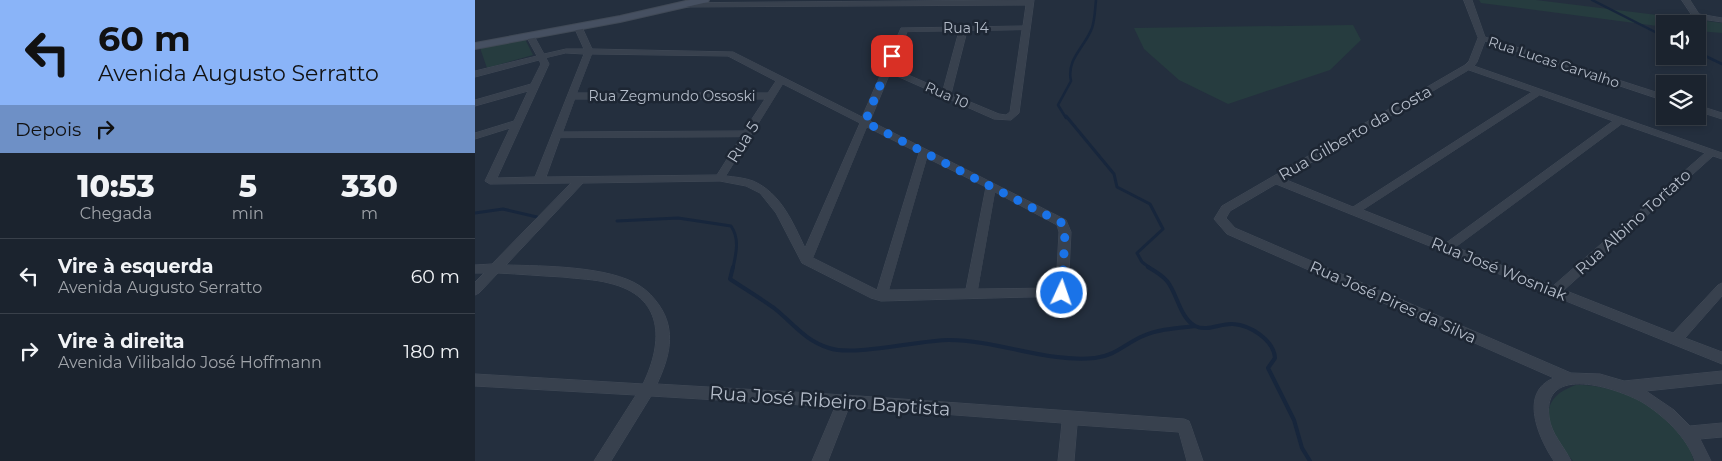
<!DOCTYPE html>
<html lang="pt">
<head>
<meta charset="utf-8">
<style>
	body { margin:0; font-family:Montserrat,sans-serif; background:#242b36; color:#f1f3f6; height:100vh; display:flex; flex-direction:column; font-size:19px; white-space:nowrap }
	* { box-sizing:border-box; margin:0 }
	p { font-size:16px; color:#a0a4aa }
	.icon { flex:none; width:28px; height:28px; fill:none; stroke:currentColor; stroke-width:2; stroke-linecap:round; stroke-linejoin:round }
	.map { position:relative; flex:1; overflow:hidden }
	.side { display:flex; flex-direction:column; background:#1b232e; width:475px }
	.side>* { flex:none }
	.hud { background:#8ab4f8; color:#111; overflow:hidden }
	.buttons { position:absolute; left:1181px; top:15px; display:grid; gap:10px }
	.buttons a { display:grid; place-items:center; width:50px; height:50px; border-radius:0px; background:#1b232e; box-shadow:0 2px 8px #0003,0 0 0 1px #39404a; font-size:25px }
	.pin { position:absolute; display:grid; place-items:center; width:42px; height:42px; color:#fff; margin:-21px; border-radius:10px; box-shadow:0 2px 8px #0006 }
	.me { position:absolute; width:55px; margin:-28px; rotate:3deg; stroke-linejoin:round; filter:drop-shadow(0 0 4px #0008) }
	.turn { display:flex; align-items:center; gap:18px; height:105px; padding:0 15px; font-size:22px }
	.turn .icon { width:65px; height:65px; stroke-width:2.5 }
	.turn b { display:block; font-size:35px; line-height:42px }
	.then { display:flex; align-items:center; height:48px; padding:0 15px; background:#0003; gap:10px; font-size:19px }
	.eta { display:flex; justify-content:space-evenly; align-items:center; height:85px; text-align:center }
	.eta b { font-size:30px; font-weight:800; line-height:35px }
	ul { padding:0; list-style:none }
	li { display:flex; align-items:center; gap:15px; height:75px; padding:0 15px; border-top:1px solid #39404a }
	li div { flex:1 }
	li b { display:block; font-size:19px }
	li em { font-style:normal }
	main { display:flex; flex:1; min-height:0 }
	.map>svg:first-child { display:block }
</style>
</head>
<body>
<main>
<section class="side">
<div class="hud">
<div class="turn"><svg class="icon" aria-label="left" viewBox="0 0 24 24"><path d="M17 20v-9H6M10 6l-5 5 5 5"/></svg><div><b>60 m</b>Avenida Augusto Serratto</div></div>
<div class="then">Depois<svg class="icon" aria-label="right" viewBox="0 0 24 24"><path d="M7 20v-9h11M14 6l5 5-5 5"/></svg></div>
</div>
<div class="eta">
<div><b>10:53</b><p>Chegada</p></div>
<div><b>5</b><p>min</p></div>
<div><b>330</b><p>m</p></div>
</div>
<ul>
<li><svg class="icon" aria-label="left" viewBox="0 0 24 24"><path d="M17 20v-9H6M10 6l-5 5 5 5"/></svg><div><b>Vire à esquerda</b><p>Avenida Augusto Serratto</p></div><em>60 m</em></li>
<li><svg class="icon" aria-label="right" viewBox="0 0 24 24"><path d="M7 20v-9h11M14 6l5 5-5 5"/></svg><div><b>Vire à direita</b><p>Avenida Vilibaldo José Hoffmann</p></div><em>180 m</em></li>
</ul>
</section>
<div class="map">
<svg width="1247" height="461" viewBox="0 0 1247 461">
	<rect width="100%" height="100%" fill="#242f3e"/>
	<path fill="#263c3f" d="M1004,0h57l186,23v10l-24,-2 -1,-7h-32v3l-184,-24z
		M878,25l8,15 -31,30 -102,34 -49,-24 -35,-31 -10,-21z
		M50,39l8,16 -46,13 -7,-20z
		M1101,385c44,-1 107,28 118,76h-121c-23,-26 -42,-61 3,-76z"/>
	<g fill="none" stroke-linecap="round" stroke-linejoin="round">
		<path stroke="#17263c" stroke-width="2.5" d="M1117,0l73,37
			M1222,52l25,12
			M591,118l-8,-13 13,-24c-5,-22 14,-34 21,-53 3,-9 3,-19 4,-28"/>
		<path stroke="#17263c" stroke-width="3" d="M591,116l48,58 3,13 33,17 13,25 -26,24 5,9 8,6
			M0,213l28,-4 34,8
			M142,221l61,-3 53,8c9,13 5,28 2,42"/>
		<path stroke="#17263c" stroke-width="4" d="M258,267l-3,12c15,10 30,19 44,29 19,15 30,32 55,40 25,9 90,-8 120,-8 49,0 97,23 146,18 20,-2 31,-15 48,-22 16,-7 35,-8 52,-10
			M673,267c7,4 14,8 19,14 10,12 13,37 28,45 12,6 26,-3 38,-2 17,1 41,16 42,34l-7,10 26,52 8,28 8,13"/>
		<g stroke="#414a57" stroke-width="1">
			<path id="street" d="M551,0h8l-15,113 -8,7 -17,-1 -104,-46 -20,48 196,99 5,12 -3,61 -2,3 -185,5 -10,-3 -69,-35 -26,-50 -16,-20 -14,-7 -26,-5 -137,2 -77,82c37,1 104,1 134,21 8,5 14,12 19,19 18,26 10,53 -2,79l188,11 339,24 5,2 2,5 12,35h-16l-8,-29 -102,-7 -3,36h-16l4,-38 -213,-16 -21,54h-16l23,-54 -184,-11 -40,65h-17l42,-66 -161,-9v-12l168,10c21,-43 21,-88 -34,-101 -15,-4 -30,-4 -46,-6 -21,-1 -43,-3 -65,-4l-19,20 -4,2v-13l9,-9h-9v-8l17,-1 79,-81 -81,1 -5,-3 25,-53 -35,11v-6l39,-12 14,-30 -53,15v-6l56,-16 10,-20 -2,-4 -64,17v-6l62,-15 -11,-20 1,-2h6l11,20 22,-5h18l-10,-22 4,-2 4,2 10,22 141,3 129,65 39,-89 122,-2 3,-21 -345,2 -4,-2 4,-2zM547,30l-12,82 -4,3 -7,-1 -48,-20 16,-63zM484,31l-16,59 -51,-22 15,-36zM91,53l18,1 -49,123 -38,1 52,-114 -3,-6zM117,54l136,2 48,25 -8,12h-191zM308,84l77,39 -55,125c-12,-25 -24,-55 -52,-67 -8,-3 -18,-4 -27,-5zM100,99h190l-21,32 -181,1zM392,127l52,26 -42,137 -64,-32zM266,137l-24,38 -171,2 14,-39zM452,158l59,29 -20,102 -77,1zM520,192l62,33 2,7 -3,56 -78,1z
				M989,0h8l13,37 180,58v6l-180,-60 -8,21 -3,4 248,87v6l-9,-3 -149,134 109,43 45,-48 4,-2v13l-37,42 37,14v12l-446,-180 -46,27 -4,7 9,10 336,145 29,1 24,7 98,-10v12l-76,8 28,19 16,16 32,-3v14l-22,2 11,22h-16c-8,-24 -32,-46 -53,-59 -25,-14 -100,-39 -93,15 2,17 15,29 22,44h-17c-15,-22 -36,-69 0,-83l-327,-144 -13,-15 8,-13 243,-141 4,-4 9,-23zM994,70l63,22 -179,115 -69,-28zM1065,95l73,26 -167,122 -83,-33zM1147,124l83,29 -152,133 -97,-39z
				M1207,0h8l9,14 23,4v4l-28,-4z
				M1222,105l25,8v6l-25,-8z"/>
		</g>
		<g stroke="#414a57" stroke-width="2">
			<path id="secondary" d="M215,0h19l-1,2 -88,20 -145,27v-6l145,-27z"/>
		</g>
		<use href="#street" fill="#38414e" fill-rule="evenodd"/>
		<use href="#secondary" fill="#465061" fill-rule="evenodd"/>
	</g>
	<g fill="none" stroke-linecap="round" stroke-linejoin="round">
		<path stroke="#1a73e8" stroke-width="9" stroke-dasharray="0 16.2" d="M417,56l-27,66 197,101 3,9 -3,61"/>
	</g>
	<g text-anchor="middle" dominant-baseline="central" stroke-width="5" stroke-linejoin="round" paint-order="stroke">
		<g font-size="14" fill="#b4bcc9" stroke="#1d2633">
			<text x="491" y="28">Rua 14</text>
			<text transform="translate(1079 62) rotate(18)">Rua Lucas Carvalho</text>
			<text transform="translate(472 95) rotate(24)">Rua 10</text>
			<text x="197" y="96">Rua Zegmundo Ossoski</text>
		</g>
		<g font-size="16" fill="#b4bcc9" stroke="#1d2633">
			<text transform="translate(880 133) rotate(-30)">Rua Gilberto da Costa</text>
			<text transform="translate(268 142) rotate(-58)">Rua 5</text>
			<text transform="translate(1158 222) rotate(-42)">Rua Albino Tortato</text>
			<text transform="translate(1024 269) rotate(22)">Rua José Wosniak</text>
			<text transform="translate(918 302) rotate(24)">Rua José Pires da Silva</text>
		</g>
		<g font-size="19" fill="#b4bcc9" stroke="#1d2633">
			<text transform="translate(355 401) rotate(4)">Rua José Ribeiro Baptista</text>
		</g>
	</g>
</svg>
<div class="buttons">
<a><svg class="icon" aria-label="sound" viewBox="0 0 24 24"><path d="M4 9h4l5-4v14l-5-4H4zM17 9q2 3 0 6"/></svg></a>
<a><svg class="icon" aria-label="layers" viewBox="0 0 24 24"><path d="M12 4l9 5-9 5-9-5zM3 14l9 5 9-5"/></svg></a>
</div>
<div class="pin" style="left:417px;top:56px;background:#d93025"><svg class="icon" aria-label="arrive" viewBox="0 0 24 24"><path d="M6 21V4h12l-3 4 3 4H6"/></svg></div>
<svg class="me" style="left:587px;top:293px" viewBox="-20 -20 40 40"><circle r="17" fill="#1a73e8" stroke="#fff" stroke-width="3"/><path d="M0-11L8 9 0 5-8 9z" fill="#fff"/></svg>
</div>
</main>
</body>
</html>
